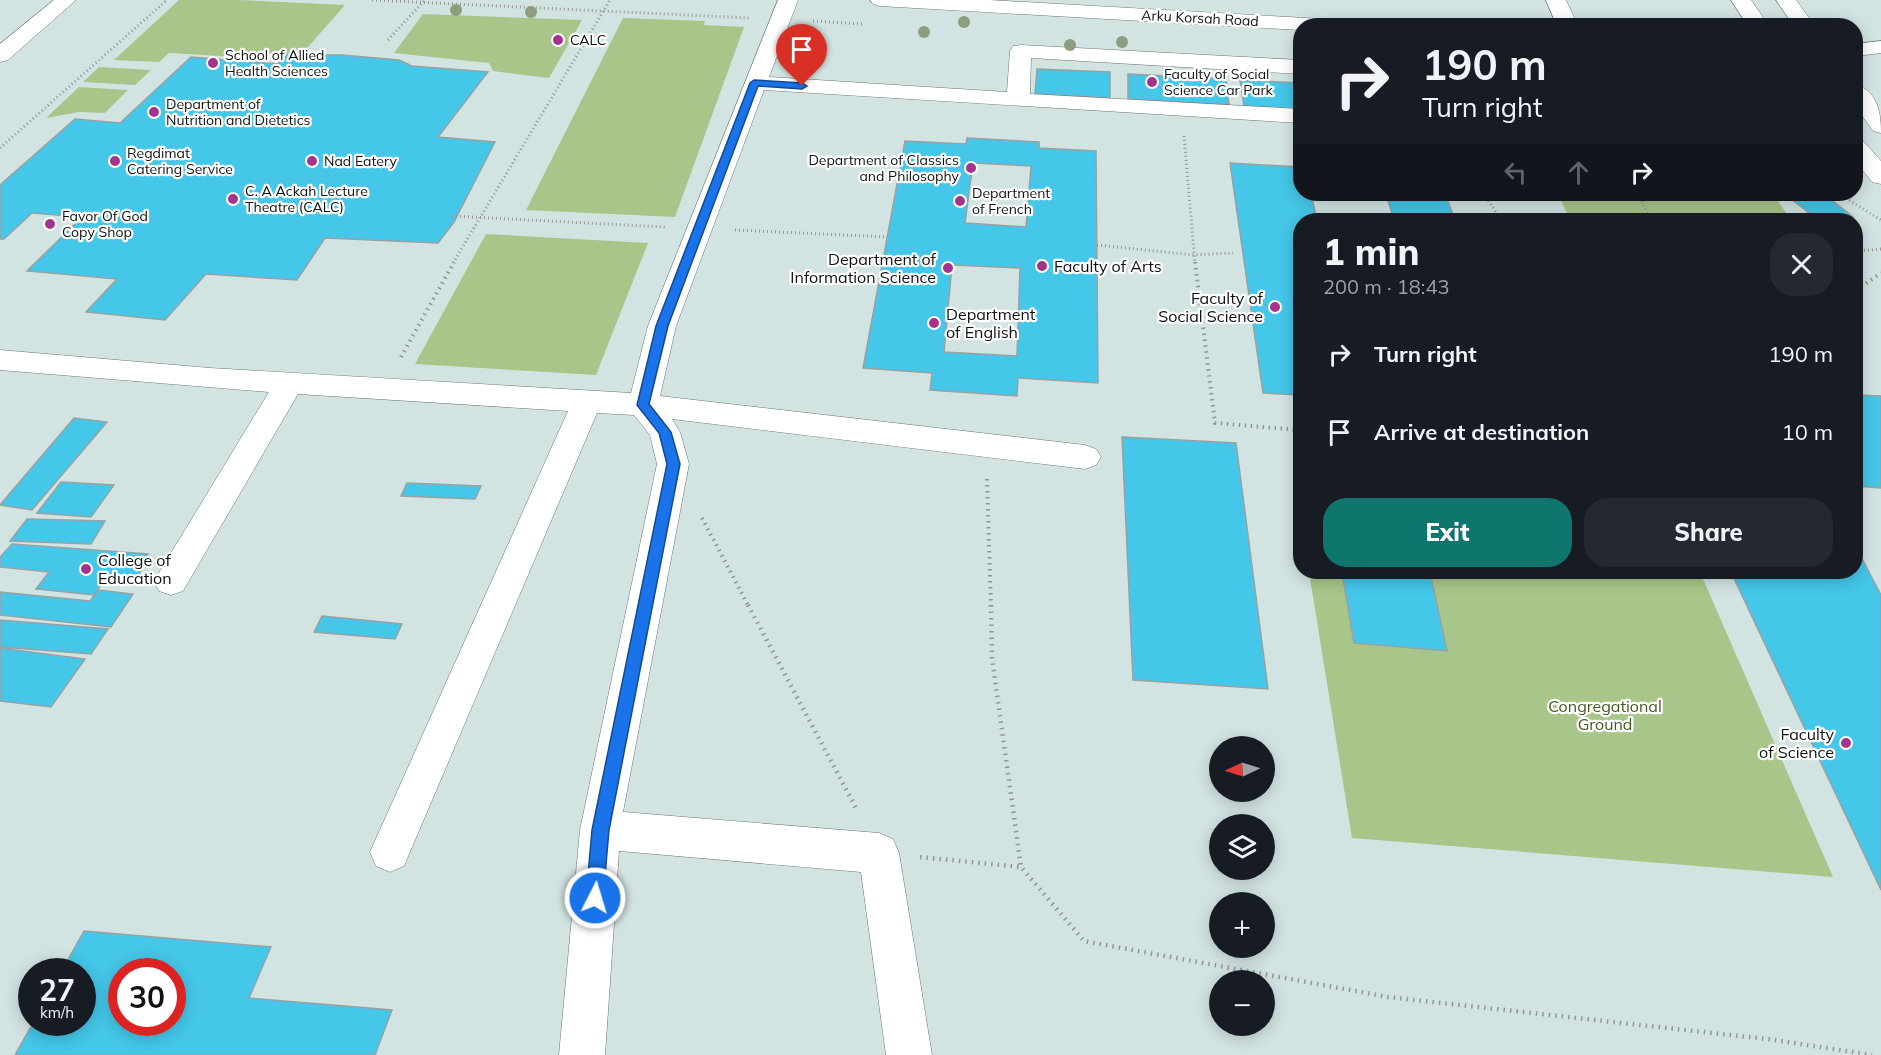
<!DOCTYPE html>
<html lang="en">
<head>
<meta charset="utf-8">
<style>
	body { margin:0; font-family:Mulish,sans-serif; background:#242831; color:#f1f3f6; height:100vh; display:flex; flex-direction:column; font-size:22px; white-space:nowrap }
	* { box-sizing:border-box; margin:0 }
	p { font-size:20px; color:#9ea1a6 }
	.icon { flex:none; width:33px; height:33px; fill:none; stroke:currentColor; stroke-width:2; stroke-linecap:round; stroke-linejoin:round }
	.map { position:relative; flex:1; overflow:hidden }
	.panel { position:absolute; left:1293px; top:213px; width:570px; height:366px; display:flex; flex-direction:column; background:#171b24; border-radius:24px; box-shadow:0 3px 15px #0003 }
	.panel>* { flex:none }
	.guide { position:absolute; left:1293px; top:18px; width:570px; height:183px; border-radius:24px; box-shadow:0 3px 15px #0003; background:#171b24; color:#f1f3f6; overflow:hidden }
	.needle { width:39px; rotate:266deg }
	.buttons { position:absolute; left:1209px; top:736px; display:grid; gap:12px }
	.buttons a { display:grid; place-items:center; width:66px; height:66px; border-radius:50%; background:#171b24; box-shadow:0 3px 15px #0003; font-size:30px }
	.speed { position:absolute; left:18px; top:958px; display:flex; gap:12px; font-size:30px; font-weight:700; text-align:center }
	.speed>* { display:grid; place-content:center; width:78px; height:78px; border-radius:50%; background:#171b24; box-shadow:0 3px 15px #0003; line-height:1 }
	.speed small { font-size:15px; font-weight:400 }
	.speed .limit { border:9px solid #d22; background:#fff; color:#111 }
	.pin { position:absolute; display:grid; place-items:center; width:51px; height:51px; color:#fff; margin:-62px -26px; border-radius:50% 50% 50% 0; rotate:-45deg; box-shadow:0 0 6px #0007 }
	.pin .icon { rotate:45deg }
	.me { position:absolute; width:66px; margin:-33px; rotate:5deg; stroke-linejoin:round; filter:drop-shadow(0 0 4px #0008) }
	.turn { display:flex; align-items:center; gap:21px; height:126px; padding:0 30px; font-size:27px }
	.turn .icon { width:78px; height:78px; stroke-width:2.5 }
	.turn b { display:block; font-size:42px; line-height:51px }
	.lanes { display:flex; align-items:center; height:57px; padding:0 30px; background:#0003; justify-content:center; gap:30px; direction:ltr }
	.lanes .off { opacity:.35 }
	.round { display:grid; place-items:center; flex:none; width:63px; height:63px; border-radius:24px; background:#242831 }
	.summary { display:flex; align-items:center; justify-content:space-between; height:102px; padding:0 30px }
	h1 { font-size:36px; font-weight:800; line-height:45px }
	.primary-button { display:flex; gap:12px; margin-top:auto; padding:12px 30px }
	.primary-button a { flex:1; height:69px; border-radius:24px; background:#0f766e; color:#fff; font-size:24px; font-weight:800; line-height:69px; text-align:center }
	.primary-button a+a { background:#242831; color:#f1f3f6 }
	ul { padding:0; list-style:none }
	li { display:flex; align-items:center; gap:18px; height:78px; padding:0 30px }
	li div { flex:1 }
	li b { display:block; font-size:22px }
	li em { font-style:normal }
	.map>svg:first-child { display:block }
</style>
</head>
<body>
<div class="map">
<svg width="1881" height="1055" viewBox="0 0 1881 1055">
	<rect width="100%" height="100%" fill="#e7f0ef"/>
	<path fill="#d2e4e2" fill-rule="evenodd" d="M0,0h1881v1055h-1881zM1300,26h556v168h-556zM1300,220h556v352h-556zM1220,747h44v45h-44zM1220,825h44v45h-44zM1220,903h44v45h-44zM32,972h50v51h-50zM122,972h50v51h-50zM1220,981h44v45h-44z"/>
	<path fill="#a8c689" d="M179,0h60l106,5 -44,50 -41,-2 -5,5 -86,-5 -10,9 -45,-2z
		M423,14l159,6 -33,58 -56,-7 -4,-8 -95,-10z
		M623,18l82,3 -1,4 40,2 -69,190 -149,-7z
		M99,67l52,3 -16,15 -52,-3z
		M79,87l49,3 -23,23 -26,-1 -33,6z
		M1558,194h215l18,26h-221z
		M486,234l162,9 -52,132 -181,-11z
		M1309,572h391l133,305 -481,-39z"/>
	<path fill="#44c7e9" stroke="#99a1a3" stroke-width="1.5" fill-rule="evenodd" d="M286,55h56l57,5 13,6 76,6 -50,65 57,5 -41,80 -16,21 -113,-5 -28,42 -91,-6 -41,46 -79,-8 31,-33 -90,-8 55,-54 -50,-4 -28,26h-4v-54l75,-66 45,4 71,-66 87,7z
		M1037,69l73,3v26l-75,-4z
		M1128,74l98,5 3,26 -101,-6z
		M1240,80l60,3v26l-56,-3z
		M967,138l72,4v6l57,3 2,232 -80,-5 -1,18 -87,-6 2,-17 -69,-5 42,-227 61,3zM973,163l58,3 -5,61 -61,-4zM952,265l68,3 -3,88 -73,-4z
		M1230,163l70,4v27h11l6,26h-17v175l-37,-2z
		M1386,194h59l10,26h-61z
		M1815,194h9l29,23 -35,3 -28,-22z
		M1856,395l25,1v92l-25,-2z
		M74,418l33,4 -75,88 -32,-5z
		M1122,437l114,6 32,246 -135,-9z
		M61,482l53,3 -23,32 -54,-4z
		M407,483l74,3 -6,13 -74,-3z
		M27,519l78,2 -14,23 -81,-3z
		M12,544l136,10 -9,21 -33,3 -12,17 -58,-6 13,-17 -49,-5v-10z
		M1856,547l25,48v295l-150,-318h125z
		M1342,572h88l17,79 -93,-8z
		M98,590l35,4 -22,33 -111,-12v-23l90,9z
		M322,616l80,8 -7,15 -81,-7z
		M0,620l108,9 -17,25 -91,-7z
		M0,648l85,11 -34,48 -51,-6z
		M84,931l187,16 -22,51 143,12 -17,45h-360l18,-32h49v-51h-21zM122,972h50v51h-50z"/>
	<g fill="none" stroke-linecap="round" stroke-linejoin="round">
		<g stroke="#6c7473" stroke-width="1">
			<path id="minor" d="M54,0h22l-68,60 -8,2v-18z
				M778,0h20l-29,77 238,15 3,-41 3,-5 8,-1 279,15v14l-269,-16 -1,36 270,15v14l-536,-33 -88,236 -16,70 425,49 11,4 5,8 -5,8 -11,4 -413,-50 8,13 9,32 -66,348 256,21 14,6 6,14 33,202h-46l-25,-183 -242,-21 -14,204h-46l21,-225 77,-366 -7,-29 -16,-20 -37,-2 -193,453 -14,6 -14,-6 -6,-14 198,-441 -270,-17 -115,197 -12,4 -12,-4 -5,-10 115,-189 -269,-22v-20l210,18 421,25 17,-67z
				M870,0h119l352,20 7,2 3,4h-51v4l-420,-24 -7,-2z
				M1546,0h20l12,26h-21z
				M1731,0h20l18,26h-21z
				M1776,0h20l19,26h-21z
				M1881,41v12l-25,3v-12z
				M1856,85c22,6 25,29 25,48l-8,-2 -17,-24z
				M1856,140l8,2 17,19v23l-9,-2 -16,-20z"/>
		</g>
		<path stroke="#909695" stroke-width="3" stroke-dasharray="1 3" stroke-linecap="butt" d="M372,0l377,18
			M813,21l49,3
			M388,40l36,-39
			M1184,136l11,127
			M0,148l167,-148
			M1484,194l17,26
			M1639,194l11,26
			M1839,194l42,26
			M452,216l213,11
			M735,230l152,7
			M1097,245l97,10 39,-2
			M1856,251l25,-2
			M453,263l157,-263"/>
		<path stroke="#909695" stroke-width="4" stroke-dasharray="1.5 4.5" stroke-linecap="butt" d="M1195,262l20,161 85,7
			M1856,290l25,-17
			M401,357l53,-95
			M987,479l4,128
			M702,518l47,89"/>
		<path stroke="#909695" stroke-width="4.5" stroke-dasharray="1.5 5" stroke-linecap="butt" d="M748,605l108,203
			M991,605l1,53 29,209 63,74 304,56 387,43 97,15
			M920,857l101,10"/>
		<use href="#minor" fill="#fff" fill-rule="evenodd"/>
	</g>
	<g fill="#8c9e7e">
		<circle cx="456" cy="10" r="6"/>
		<circle cx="531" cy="12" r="6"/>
		<circle cx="964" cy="22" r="6"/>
		<circle cx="924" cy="32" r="6"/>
		<circle cx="1122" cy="42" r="6"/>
		<circle cx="1070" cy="45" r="6"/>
	</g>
	<path fill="#1a73e8" stroke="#114b97" stroke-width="1.5" d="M754,80l48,3 5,3 -5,3 -44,-3 -90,240 -19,78 22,28 9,32 -71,366 -6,68 -2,6 -6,2 -6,-2 -3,-6 6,-68 75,-366 -8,-31 -22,-28 19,-79 94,-243z"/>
	<g fill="#a5328c" stroke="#fff" stroke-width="2">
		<circle cx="558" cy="40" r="6"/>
		<circle cx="213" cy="63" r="6"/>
		<circle cx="1152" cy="82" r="6"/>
		<circle cx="154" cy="112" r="6"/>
		<circle cx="115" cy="161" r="6"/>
		<circle cx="312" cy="161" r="6"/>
		<circle cx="971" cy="168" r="6"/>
		<circle cx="233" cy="199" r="6"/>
		<circle cx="960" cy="201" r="6"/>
		<circle cx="50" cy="224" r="6"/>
		<circle cx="1042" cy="266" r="6"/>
		<circle cx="948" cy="268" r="6"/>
		<circle cx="1275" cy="307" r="6"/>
		<circle cx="934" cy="323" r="6"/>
		<circle cx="86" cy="569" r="6"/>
		<circle cx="1846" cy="743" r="6"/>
	</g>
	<g text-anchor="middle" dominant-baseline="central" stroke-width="4.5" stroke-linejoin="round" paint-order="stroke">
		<g font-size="14" fill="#0e1110" stroke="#fff">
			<text transform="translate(1200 18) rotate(3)">Arku Korsah Road</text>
		</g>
		<g font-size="14" fill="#0e1110" stroke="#fff" text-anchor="start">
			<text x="570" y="40">CALC</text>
			<text x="225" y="55">School of Allied<tspan x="225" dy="16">Health Sciences</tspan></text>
			<text x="1164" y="74">Faculty of Social<tspan x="1164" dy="16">Science Car Park</tspan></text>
			<text x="166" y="104">Department of<tspan x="166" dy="16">Nutrition and Dietetics</tspan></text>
			<text x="127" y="153">Regdimat<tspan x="127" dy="16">Catering Service</tspan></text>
			<text x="959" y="160" text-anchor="end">Department of Classics<tspan x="959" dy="16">and Philosophy</tspan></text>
			<text x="324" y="161">Nad Eatery</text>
			<text x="245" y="191">C. A Ackah Lecture<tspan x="245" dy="16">Theatre (CALC)</tspan></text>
			<text x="972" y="193">Department<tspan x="972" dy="16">of French</tspan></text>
			<text x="62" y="216">Favor Of God<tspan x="62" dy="16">Copy Shop</tspan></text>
		</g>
		<g font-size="16" fill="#0e1110" stroke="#fff" text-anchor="end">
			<text x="936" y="259">Department of<tspan x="936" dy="18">Information Science</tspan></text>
			<text x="1054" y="266" text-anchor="start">Faculty of Arts</text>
			<text x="1263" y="298">Faculty of<tspan x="1263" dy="18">Social Science</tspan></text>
			<text x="946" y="314" text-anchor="start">Department<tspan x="946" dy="18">of English</tspan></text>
			<text x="98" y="560" text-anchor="start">College of<tspan x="98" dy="18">Education</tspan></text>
			<text x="1834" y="734">Faculty<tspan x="1834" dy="18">of Science</tspan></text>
		</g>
		<g font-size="16" fill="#425b21" stroke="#fff">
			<text x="1605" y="706">Congregational<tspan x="1605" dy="18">Ground</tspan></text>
		</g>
	</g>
</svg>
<div class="buttons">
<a><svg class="needle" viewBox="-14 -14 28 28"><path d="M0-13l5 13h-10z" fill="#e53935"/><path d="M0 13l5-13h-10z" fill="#9ea1a6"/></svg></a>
<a><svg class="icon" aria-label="layers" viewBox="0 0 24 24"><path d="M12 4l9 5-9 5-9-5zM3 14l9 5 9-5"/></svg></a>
<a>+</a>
<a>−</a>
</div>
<div class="speed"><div>27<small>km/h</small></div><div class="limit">30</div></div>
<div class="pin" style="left:802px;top:86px;background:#d93025"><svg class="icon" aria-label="arrive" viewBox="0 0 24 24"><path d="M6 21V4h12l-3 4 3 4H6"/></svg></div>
<svg class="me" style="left:595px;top:898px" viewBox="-20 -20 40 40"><circle r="17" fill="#1a73e8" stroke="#fff" stroke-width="3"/><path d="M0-11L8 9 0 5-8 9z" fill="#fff"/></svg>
<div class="guide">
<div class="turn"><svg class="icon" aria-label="right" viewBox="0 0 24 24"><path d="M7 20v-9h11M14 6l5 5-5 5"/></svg><div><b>190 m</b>Turn right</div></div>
<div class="lanes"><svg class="icon off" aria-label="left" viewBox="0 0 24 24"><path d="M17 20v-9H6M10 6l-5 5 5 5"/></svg><svg class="icon off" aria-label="ahead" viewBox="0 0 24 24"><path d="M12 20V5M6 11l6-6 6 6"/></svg><svg class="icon" aria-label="right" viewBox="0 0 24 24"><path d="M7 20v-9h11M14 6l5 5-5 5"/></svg></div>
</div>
<section class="panel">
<div class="summary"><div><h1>1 min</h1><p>200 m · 18:43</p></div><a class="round"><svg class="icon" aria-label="close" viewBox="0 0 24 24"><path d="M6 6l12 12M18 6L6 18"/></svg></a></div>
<ul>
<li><svg class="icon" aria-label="right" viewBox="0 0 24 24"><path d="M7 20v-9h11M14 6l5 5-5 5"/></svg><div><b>Turn right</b></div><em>190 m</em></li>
<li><svg class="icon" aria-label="arrive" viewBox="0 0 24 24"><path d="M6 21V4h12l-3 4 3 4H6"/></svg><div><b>Arrive at destination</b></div><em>10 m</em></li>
</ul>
<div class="primary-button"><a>Exit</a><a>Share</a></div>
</section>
</div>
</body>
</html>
